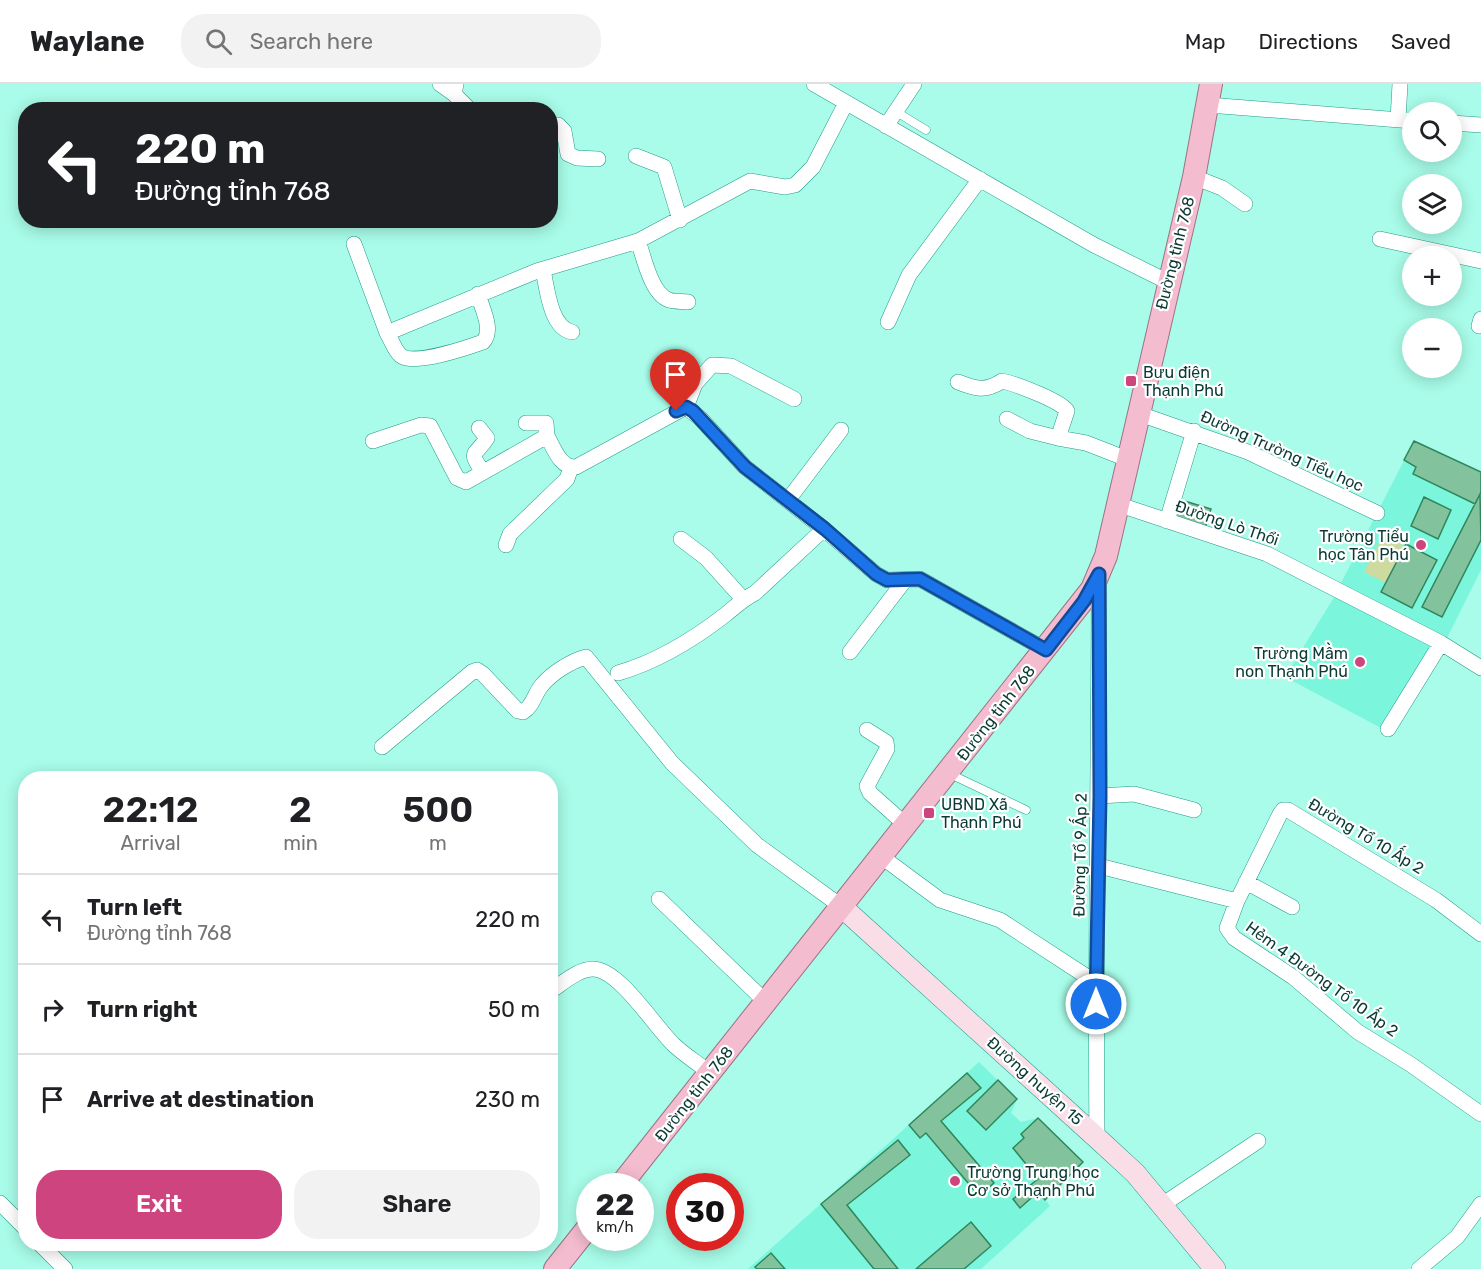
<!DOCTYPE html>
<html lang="en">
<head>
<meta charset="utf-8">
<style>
	body { margin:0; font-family:Rubik,sans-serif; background:#f2f2f2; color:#202124; height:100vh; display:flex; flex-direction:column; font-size:22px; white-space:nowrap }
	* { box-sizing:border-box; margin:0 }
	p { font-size:20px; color:#757577 }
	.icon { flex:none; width:33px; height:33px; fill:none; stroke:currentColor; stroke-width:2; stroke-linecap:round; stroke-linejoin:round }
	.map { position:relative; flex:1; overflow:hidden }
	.side { position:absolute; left:18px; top:687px; width:540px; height:480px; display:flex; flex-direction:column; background:#fff; border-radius:24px; box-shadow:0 3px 15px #0003 }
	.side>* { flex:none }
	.hud { position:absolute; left:18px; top:18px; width:540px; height:126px; border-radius:24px; box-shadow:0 3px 15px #0003; background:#202124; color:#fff; overflow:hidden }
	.tools { position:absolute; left:1402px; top:18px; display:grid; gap:12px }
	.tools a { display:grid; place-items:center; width:60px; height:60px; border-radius:50%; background:#fff; box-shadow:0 3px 15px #0003; font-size:30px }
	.speed { position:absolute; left:576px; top:1089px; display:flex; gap:12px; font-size:30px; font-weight:700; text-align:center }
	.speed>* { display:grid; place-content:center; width:78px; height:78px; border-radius:50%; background:#fff; box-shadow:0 3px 15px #0003; line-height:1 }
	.speed small { font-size:15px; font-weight:400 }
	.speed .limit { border:9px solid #d22; background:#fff; color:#111 }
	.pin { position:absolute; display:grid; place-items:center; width:51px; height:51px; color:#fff; margin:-62px -26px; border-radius:50% 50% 50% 0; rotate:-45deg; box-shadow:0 0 6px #0007 }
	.pin .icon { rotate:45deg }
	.me { position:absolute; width:66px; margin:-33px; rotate:0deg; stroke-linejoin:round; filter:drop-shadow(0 0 4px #0008) }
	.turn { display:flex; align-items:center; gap:21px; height:126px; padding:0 18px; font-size:27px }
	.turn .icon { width:78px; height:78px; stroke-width:2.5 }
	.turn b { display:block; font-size:42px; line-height:51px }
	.eta { display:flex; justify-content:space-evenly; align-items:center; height:102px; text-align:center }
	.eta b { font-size:36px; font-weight:600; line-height:42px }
	.button { display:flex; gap:12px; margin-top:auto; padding:12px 18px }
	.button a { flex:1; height:69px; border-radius:24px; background:#ce447e; color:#fff; font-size:24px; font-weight:600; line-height:69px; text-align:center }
	.button a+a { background:#f2f2f2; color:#202124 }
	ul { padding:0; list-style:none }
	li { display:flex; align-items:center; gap:18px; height:90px; padding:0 18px; border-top:2px solid #e0e0e0 }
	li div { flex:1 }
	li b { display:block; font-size:22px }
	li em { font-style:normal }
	header { display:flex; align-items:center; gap:36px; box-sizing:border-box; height:84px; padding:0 30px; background:#fff; border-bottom:2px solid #e0e0e0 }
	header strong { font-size:28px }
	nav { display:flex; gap:33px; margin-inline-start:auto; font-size:21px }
	.search { width:420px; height:54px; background:#f2f2f2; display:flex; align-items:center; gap:15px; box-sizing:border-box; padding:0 21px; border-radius:24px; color:#757577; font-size:22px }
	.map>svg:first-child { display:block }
</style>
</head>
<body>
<header>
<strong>Waylane</strong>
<div class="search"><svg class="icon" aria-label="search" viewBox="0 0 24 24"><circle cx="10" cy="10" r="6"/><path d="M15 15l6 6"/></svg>Search here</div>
<nav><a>Map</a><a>Directions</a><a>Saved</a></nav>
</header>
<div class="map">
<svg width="1481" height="1185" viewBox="0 0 1481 1185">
	<rect width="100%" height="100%" fill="#a8fce9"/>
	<path fill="#7bf6dd" d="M1414,357l67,31v98l-34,68 -106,-55z
		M1336,510l98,53 -51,82 -98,-52z
		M979,978l38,37 -6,14 10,9 17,-4 45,44 -38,37 5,7 -69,63h-233z"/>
	<path fill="#cddaa0" d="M1383,451l21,11 -18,37 -22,-11z"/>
	<path fill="#82c39e" stroke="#2f865b" stroke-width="1.5" d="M1414,357l67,31v20l-6,12 -62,-30 3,-7 -12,-7z
		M1480,410l1,46 -39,77 -20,-10z
		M1424,413l27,13 -13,29 -27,-13z
		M1178,415l33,10 -6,19 -33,-10z
		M1406,460l31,16 -25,48 -31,-16z
		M967,989l14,15 -40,33 53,62 -15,13 -53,-63 -6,5 -11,-13z
		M998,996l19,19 -31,31 -19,-19z
		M1038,1034l45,44 -38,38 -7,-8 -18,16 -7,-9 25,-20 -25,-31 11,-10 -3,-4z
		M898,1056l12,15 -63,50 51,64h-24l-53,-65z
		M971,1138l20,24 -27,23h-48z
		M771,1169l14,16h-28l-2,-2z"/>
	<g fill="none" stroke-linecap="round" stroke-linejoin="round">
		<g stroke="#229c88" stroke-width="9">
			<path id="lane" d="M895,27l31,19
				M950,690l76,36"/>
		</g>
		<g stroke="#229c88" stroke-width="16">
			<path id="street" d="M440,0l14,10 2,-10
				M814,0l280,161 74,37
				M454,10l16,16
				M1208,21l205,16
				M1398,36l2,-36
				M1452,39l29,2
				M550,41h8l6,6 4,23 9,4 21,1
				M886,42l28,-42
				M636,72l28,11 16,53
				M1194,93l28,11 23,16
				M1380,155l101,22
				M638,157c6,16 13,53 31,59 6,2 13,1 19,2
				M354,160l33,89
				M543,186c4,17 7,58 29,62
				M478,210c4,15 16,36 5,48 -17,6 -64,22 -80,15 -7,-3 -12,-18 -16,-24l150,-62 101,-30 112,-60 35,6 10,-2 18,-18 33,-64
				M888,238l21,-47 71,-96
				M1479,242l2,-7
				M958,298c18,7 27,10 44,-1 11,2 62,21 65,30l-9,27 28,5 41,16
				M686,323l9,-23 17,-19 19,1 63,33
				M1137,329l111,39 129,61
				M1007,335l23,12 28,7
				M526,339h20l1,13
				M479,344l8,10c-11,18 -20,12 -4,34
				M373,357l48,-16 9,1 27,52 9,4 81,-46c7,12 13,32 29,31l110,-60 14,11 45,49 79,62
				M788,416l53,-70
				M1117,420l150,50 174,89 40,25
				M1167,437l27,-90
				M681,455l25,19 37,41
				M506,461l4,-11 57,-55 4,-12
				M850,568l55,-72
				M618,589c38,-11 76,-34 107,-58 10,-8 18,-16 30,-22l69,-64 52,45 11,6 33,-1 126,71
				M1388,645l53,-86
				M867,646l19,12 1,7 -20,37 3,7 37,33
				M382,663l90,-75 5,-2 6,4 35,37 5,1c11,-7 11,-18 19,-27 10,-12 29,-24 44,-28l86,106 85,82 85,62
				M1099,712l35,-2 60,16
				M882,773l58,43 60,20 95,62
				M1099,782l138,35 43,-87 3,-4h5l148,90 45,34
				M1246,798l46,25
				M659,815l107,103
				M1237,817l-10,27 7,10 59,39 65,55 52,32 71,50
				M552,906c11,-7 26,-21 41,-21 26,0 62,58 80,75 11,11 25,19 37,29
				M1097,1054c-2,-186 2,-372 2,-558
				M0,1119l26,26
				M1162,1121l96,-64
				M40,1160l25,25
				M1419,1185l38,-32 24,-33"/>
		</g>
		<g stroke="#229c88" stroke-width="22">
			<path id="secondary" d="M842,823l255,231 38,35 80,96"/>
		</g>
		<g stroke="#9d7284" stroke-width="24">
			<path id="primary" d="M620,1102l472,-597 14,-33 88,-379 17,-93
				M555,1185l35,-44"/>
		</g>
		<use href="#lane" stroke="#fff" stroke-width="8"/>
		<use href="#street" stroke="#fff" stroke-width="15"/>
		<use href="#secondary" stroke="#f9dee7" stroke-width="21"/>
		<use href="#primary" stroke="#f4bccf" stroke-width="22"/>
	</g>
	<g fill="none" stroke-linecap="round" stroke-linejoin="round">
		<g stroke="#114b97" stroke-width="15">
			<path id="route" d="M676,327l10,-4 7,4 52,56 80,62 51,45 11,6 33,-1 126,71 38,-49 15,-27 1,222 -4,208"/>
		</g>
		<use href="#route" stroke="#1a73e8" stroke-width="10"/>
	</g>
	<g fill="#ce447e" stroke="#fff" stroke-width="2">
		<rect x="1125" y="291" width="12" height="12" rx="3"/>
		<circle cx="1421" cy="461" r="6"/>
		<circle cx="1360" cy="578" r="6"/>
		<rect x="923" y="723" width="12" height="12" rx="3"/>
		<circle cx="955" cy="1097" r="6"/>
	</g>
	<g text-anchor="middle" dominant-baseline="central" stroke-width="4.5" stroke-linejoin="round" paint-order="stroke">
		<g font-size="16" fill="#093b33" stroke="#fff">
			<text transform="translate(1175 169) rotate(-76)">Đường tỉnh 768</text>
			<text transform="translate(1282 367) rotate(24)">Đường Trường Tiểu học</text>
			<text transform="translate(1227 439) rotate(19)">Đường Lò Thổi</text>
			<text transform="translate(996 629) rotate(-52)">Đường tỉnh 768</text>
			<text transform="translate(1366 752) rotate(31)">Đường Tổ 10 Ấp 2</text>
			<text transform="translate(1080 771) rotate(-89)">Đường Tổ 9 Ấp 2</text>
			<text transform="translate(1322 895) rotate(36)">Hẻm 4 Đường Tổ 10 Ấp 2</text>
			<text transform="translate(1035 997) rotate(42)">Đường huyện 15</text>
			<text transform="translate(694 1010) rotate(-52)">Đường tỉnh 768</text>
		</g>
		<g font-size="16" fill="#093b33" stroke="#fff" text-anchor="start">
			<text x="1143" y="288">Bưu điện<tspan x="1143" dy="18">Thạnh Phú</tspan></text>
			<text x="1409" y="452" text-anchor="end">Trường Tiểu<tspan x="1409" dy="18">học Tân Phú</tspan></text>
			<text x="1348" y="569" text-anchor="end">Trường Mầm<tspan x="1348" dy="18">non Thạnh Phú</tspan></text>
			<text x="941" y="720">UBND Xã<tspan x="941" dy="18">Thạnh Phú</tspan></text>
			<text x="967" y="1088">Trường Trung học<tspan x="967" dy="18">Cơ sở Thạnh Phú</tspan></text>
		</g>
	</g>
</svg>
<div class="tools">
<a><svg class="icon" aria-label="search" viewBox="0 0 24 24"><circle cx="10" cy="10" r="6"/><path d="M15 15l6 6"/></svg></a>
<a><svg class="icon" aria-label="layers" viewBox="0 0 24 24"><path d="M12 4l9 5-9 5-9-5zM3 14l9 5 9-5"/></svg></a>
<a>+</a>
<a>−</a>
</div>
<div class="speed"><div>22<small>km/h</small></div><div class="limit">30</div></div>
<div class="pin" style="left:676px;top:327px;background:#d93025"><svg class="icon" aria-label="arrive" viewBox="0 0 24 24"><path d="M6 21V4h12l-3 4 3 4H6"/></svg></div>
<svg class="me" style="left:1096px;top:920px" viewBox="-20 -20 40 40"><circle r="17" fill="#1a73e8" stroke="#fff" stroke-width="3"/><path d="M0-11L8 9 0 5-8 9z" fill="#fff"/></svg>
<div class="hud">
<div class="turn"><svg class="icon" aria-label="left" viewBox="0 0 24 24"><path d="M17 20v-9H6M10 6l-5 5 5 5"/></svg><div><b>220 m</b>Đường tỉnh 768</div></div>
</div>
<section class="side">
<div class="eta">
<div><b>22:12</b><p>Arrival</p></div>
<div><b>2</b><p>min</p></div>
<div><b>500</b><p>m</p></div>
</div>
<ul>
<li><svg class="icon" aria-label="left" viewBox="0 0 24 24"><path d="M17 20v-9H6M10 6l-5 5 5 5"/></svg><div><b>Turn left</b><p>Đường tỉnh 768</p></div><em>220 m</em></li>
<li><svg class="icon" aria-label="right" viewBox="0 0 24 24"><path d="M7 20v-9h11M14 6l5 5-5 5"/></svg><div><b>Turn right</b></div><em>50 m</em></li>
<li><svg class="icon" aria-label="arrive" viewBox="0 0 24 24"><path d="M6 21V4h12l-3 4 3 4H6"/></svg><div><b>Arrive at destination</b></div><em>230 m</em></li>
</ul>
<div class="button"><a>Exit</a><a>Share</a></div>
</section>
</div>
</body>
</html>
